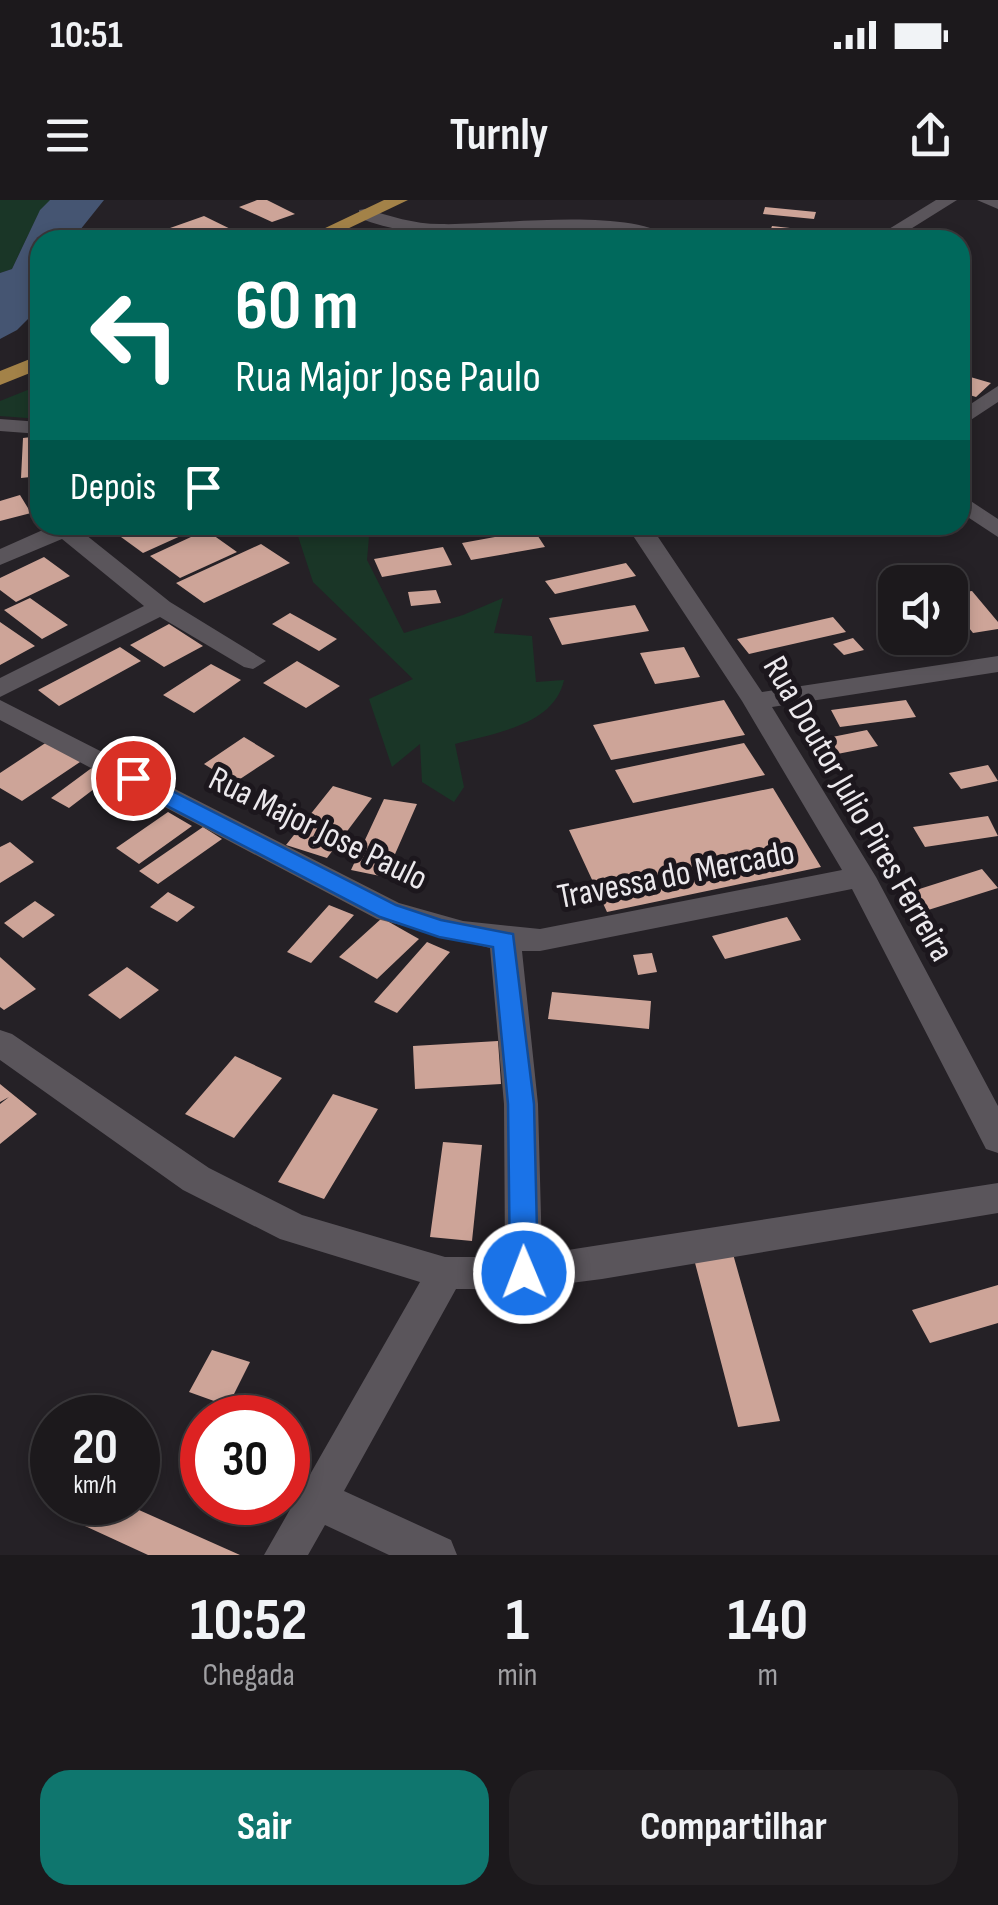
<!DOCTYPE html>
<html lang="pt">
<head>
<meta charset="utf-8">
<style>
	body { margin:0; font-family:"Sofia Sans Condensed",sans-serif; background:#252225; color:#f1f3f6; height:100vh; display:flex; flex-direction:column; font-size:38px; white-space:nowrap }
	* { box-sizing:border-box; margin:0 }
	p { font-size:32px; color:#a0a0a3 }
	.icon { flex:none; width:55px; height:55px; fill:none; stroke:currentColor; stroke-width:2; stroke-linecap:round; stroke-linejoin:round }
	.map { position:relative; height:1355px; overflow:hidden }
	.side { display:flex; flex-direction:column; background:#1c191c; flex:1 }
	.side>* { flex:none }
	.banner { position:absolute; left:30px; top:30px; width:940px; height:305px; border-radius:30px; box-shadow:0 5px 15px #0003,0 0 0 2px #3a383b; background:#00695c; color:#fff; overflow:hidden }
	.fabs { position:absolute; left:878px; top:365px; display:grid; gap:20px }
	.fabs a { display:grid; place-items:center; width:90px; height:90px; border-radius:20px; background:#1c191c; box-shadow:0 5px 15px #0003,0 0 0 2px #3a383b; font-size:50px }
	.speed { position:absolute; left:30px; top:1195px; display:flex; gap:20px; font-size:50px; font-weight:700; text-align:center }
	.speed>* { display:grid; place-content:center; width:130px; height:130px; border-radius:50%; background:#1c191c; box-shadow:0 5px 15px #0003,0 0 0 2px #3a383b; line-height:1 }
	.speed small { font-size:25px; font-weight:400 }
	.speed .limit { border:15px solid #d22; background:#fff; color:#111 }
	.pin { position:absolute; display:grid; place-items:center; width:85px; height:85px; color:#fff; margin:-42px; border:5px solid #fff; border-radius:50%; box-shadow:0 2px 10px #0007 }
	.me { position:absolute; width:110px; margin:-55px; rotate:359deg; stroke-linejoin:round; filter:drop-shadow(0 0 8px #0008) }
	.turn { display:flex; align-items:center; gap:35px; height:210px; padding:0 40px; font-size:45px }
	.turn .icon { width:130px; height:130px; stroke-width:2.5 }
	.turn b { display:block; font-size:70px; line-height:85px }
	.then { display:flex; align-items:center; height:95px; padding:0 40px; background:#0003; gap:20px; font-size:38px }
	.eta { display:flex; justify-content:space-evenly; align-items:center; height:170px; text-align:center }
	.eta b { font-size:60px; font-weight:700; line-height:70px }
	.primary-button { display:flex; gap:20px; margin-top:auto; padding:20px 40px }
	.primary-button a { flex:1; height:115px; border-radius:30px; background:#0f766e; color:#fff; font-size:40px; font-weight:700; line-height:115px; text-align:center }
	.primary-button a+a { background:#252225; color:#f1f3f6 }
	.status { display:flex; justify-content:space-between; align-items:center; height:70px; padding:0 50px; background:#1c191c; direction:ltr }
	.status svg { height:28px; fill:currentColor }
	header { display:flex; justify-content:space-between; align-items:center; height:130px; padding:0 40px; background:#1c191c; font-size:45px; font-weight:700 }
	.map>svg:first-child { display:block }
</style>
</head>
<body>
<div class="status"><b>10:51</b><svg viewBox="0 0 49 12"><path d="M0 12V9h3v3zM5 12V6h3v6zM10 12V3h3v9zM15 12V0h3v12zM26 1h20v11H26zM47 4h2v5h-2z"/></svg></div>
<header><svg class="icon" aria-label="menu" viewBox="0 0 24 24"><path d="M4 6h16M4 12h16M4 18h16"/></svg>Turnly<svg class="icon" aria-label="share" viewBox="0 0 24 24"><path d="M12 15V3M7 8l5-5 5 5M5 13v7h14v-7"/></svg></header>
<div class="map">
<svg width="998" height="1355" viewBox="0 0 998 1355">
	<rect width="100%" height="100%" fill="#252126"/>
	<path fill="#1a3627" d="M0,0h51l-13,15 -26,54 -12,4z
		M40,185v34l-40,-3v-15z
		M301,325h69l-3,35 37,73 59,-18 40,-17 -9,35 38,3 4,46 28,-2c-10,46 -71,53 -109,64l9,43 -10,15 -32,-20 -2,-38 -28,23 -23,-68 44,-20 -100,-97 -18,-55z"/>
	<path fill="#455572" d="M50,0h54l-32,40h-32v67l-23,23 -17,9v-66l12,-4 28,-59z"/>
	<path fill="#cda498" d="M257,0h10l28,14 -23,8 -33,-15z
		M765,7l51,5 -2,7 -51,-5z
		M204,16l49,24h-114v-1z
		M772,26l45,5 -2,9h-48z
		M960,174l31,9 -15,14 -16,-5z
		M40,236v40l-19,2 2,-40z
		M20,295l11,18 -31,8v-20z
		M149,325h40l7,4 -53,24 -22,-16z
		M206,330l31,22 -57,26 -30,-22z
		M534,330l11,17 -74,13 -9,-17z
		M261,344l29,19 -86,40 -28,-20z
		M443,347l9,18 -70,12 -8,-18z
		M44,357l26,19 -54,26 -16,-12v-12z
		M626,363l10,13 -81,18 -10,-13z
		M436,390l5,13 -30,3 -3,-14z
		M972,391l26,31v7l-25,4 -23,-29v-10z
		M30,398l38,27 -26,14 -38,-29z
		M635,405l14,26 -87,14 -13,-27z
		M290,413l47,26 -18,12 -47,-27z
		M833,417l13,15 -97,22 -12,-15z
		M0,422l35,24 -35,19z
		M169,424l34,22 -39,21 -34,-22z
		M853,438l11,12 -20,5 -11,-11z
		M120,447l21,14 -82,45 -21,-16z
		M684,447l16,30 -45,7 -15,-31z
		M297,461l43,25 -34,22 -43,-25z
		M211,464l30,16 -47,33 -31,-18z
		M724,500l21,35 -134,25 -18,-35z
		M906,500l10,17 -76,10 -9,-17z
		M867,530l11,16 -51,10 -10,-16z
		M244,537l31,19 -41,27 -30,-19z
		M50,540l33,20 -61,41 -22,-13v-15z
		M744,543l21,32 -132,28 -18,-33z
		M97,564l18,9 -46,35 -18,-10z
		M988,565l10,16 -37,8 -12,-16z
		M333,586l39,12 -45,60 -41,-13z
		M773,588l48,79 -214,45 -38,-82z
		M384,599l33,5 -32,73 -34,-7z
		M168,612l24,14 -53,38 -23,-16z
		M988,616l10,20 -73,11 -12,-20z
		M203,627l19,12 -64,45 -19,-13z
		M10,642l24,20 -34,21v-36z
		M982,669l16,19 -73,23 -15,-19z
		M168,692l27,15 -18,15 -27,-15z
		M35,701l20,14 -32,23 -19,-15z
		M329,705l25,10 -43,48 -24,-11z
		M787,717l14,23 -76,19 -13,-23z
		M382,718l37,21 -42,40 -38,-22z
		M427,742l23,10 -53,61 -23,-11z
		M652,753l5,19 -19,3 -5,-20z
		M0,757l36,32 -32,21 -4,-3z
		M127,767l32,23 -39,29 -32,-24z
		M552,792l99,9 -2,28 -101,-10z
		M498,841l3,43 -86,5 -2,-43z
		M235,856l47,22 -48,60 -49,-24z
		M0,884l37,30 -37,30v-40l9,-7 -9,5z
		M333,894l45,15 -54,90 -46,-17z
		M443,942l39,3 -10,96 -42,-4z
		M733,1054l47,167 -42,6 -44,-168z
		M998,1085v38l-68,20 -18,-33z
		M212,1150l38,12 -22,44 -39,-14z
		M100,1302h21l119,53h-92l-63,-29z"/>
	<g fill="none" stroke-linecap="round" stroke-linejoin="round">
		<path fill="#5a555b" fill-rule="evenodd" d="M936,0h21l-64,40h-22z
			M977,0h21v9z
			M365,9c26,7 48,15 75,15 55,2 192,-19 234,16 -34,0 -66,-10 -100,-11 -74,-1 -144,17 -215,-11v-8z
			M998,186v16l-38,25v-16z
			M0,219l40,3v12l-40,-3z
			M960,294l38,25v18l-38,-25z
			M54,325h32l-5,6 89,71 96,59 -13,8 -9,-2 -84,-50 -160,80v-19l144,-72 -82,-67 -62,26v-16z
			M626,325h24l112,167 236,-36v16l-226,35 104,170 122,229v47l-12,-4 -134,-260 -312,62h-18l16,153 4,150 456,-71v30l-396,66 -78,10h-68l-112,202 107,49 6,15h-68l-64,-30 -17,30h-44l156,-273 -140,-43 -97,-49 -183,-130v-30l12,4 197,134 93,47 143,42h60l-1,-153 -14,-156 -113,-29 -377,-199v-20l399,203 64,18 77,8 302,-59 -100,-169z"/>
		<path fill="#a38248" fill-rule="evenodd" d="M384,0h24l-84,40h-24z
			M40,155v14l-40,16v-14z"/>
	</g>
	<path fill="#1a73e8" stroke="#114b97" stroke-width="2.5" d="M133,571l263,134 45,15 72,14 21,170 4,169 -4,9 -10,3 -10,-3 -4,-9 -2,-169 -15,-157 -54,-10 -59,-20 -255,-133 -3,-6 3,-5z"/>
	<g text-anchor="middle" dominant-baseline="central" stroke-width="10" stroke-linejoin="round" paint-order="stroke">
		<g font-size="35" fill="#ece9ed" stroke="#1c171d">
			<text transform="translate(858 609) rotate(60)">Rua Doutor Julio Pires Ferreira</text>
			<text transform="translate(318 629) rotate(26)">Rua Major Jose Paulo</text>
			<text transform="translate(676 675) rotate(-11)">Travessa do Mercado</text>
		</g>
	</g>
</svg>
<div class="fabs">
<a><svg class="icon" aria-label="sound" viewBox="0 0 24 24"><path d="M4 9h4l5-4v14l-5-4H4zM17 9q2 3 0 6"/></svg></a>
</div>
<div class="speed"><div>20<small>km/h</small></div><div class="limit">30</div></div>
<div class="pin" style="left:133px;top:578px;background:#d93025"><svg class="icon" aria-label="arrive" viewBox="0 0 24 24"><path d="M6 21V4h12l-3 4 3 4H6"/></svg></div>
<svg class="me" style="left:524px;top:1073px" viewBox="-20 -20 40 40"><circle r="17" fill="#1a73e8" stroke="#fff" stroke-width="3"/><path d="M0-11L8 9 0 5-8 9z" fill="#fff"/></svg>
<div class="banner">
<div class="turn"><svg class="icon" aria-label="left" viewBox="0 0 24 24"><path d="M17 20v-9H6M10 6l-5 5 5 5"/></svg><div><b>60 m</b>Rua Major Jose Paulo</div></div>
<div class="then">Depois<svg class="icon" aria-label="arrive" viewBox="0 0 24 24"><path d="M6 21V4h12l-3 4 3 4H6"/></svg></div>
</div>
</div>
<section class="side">
<div class="eta">
<div><b>10:52</b><p>Chegada</p></div>
<div><b>1</b><p>min</p></div>
<div><b>140</b><p>m</p></div>
</div>
<div class="primary-button"><a>Sair</a><a>Compartilhar</a></div>
</section>
</body>
</html>
